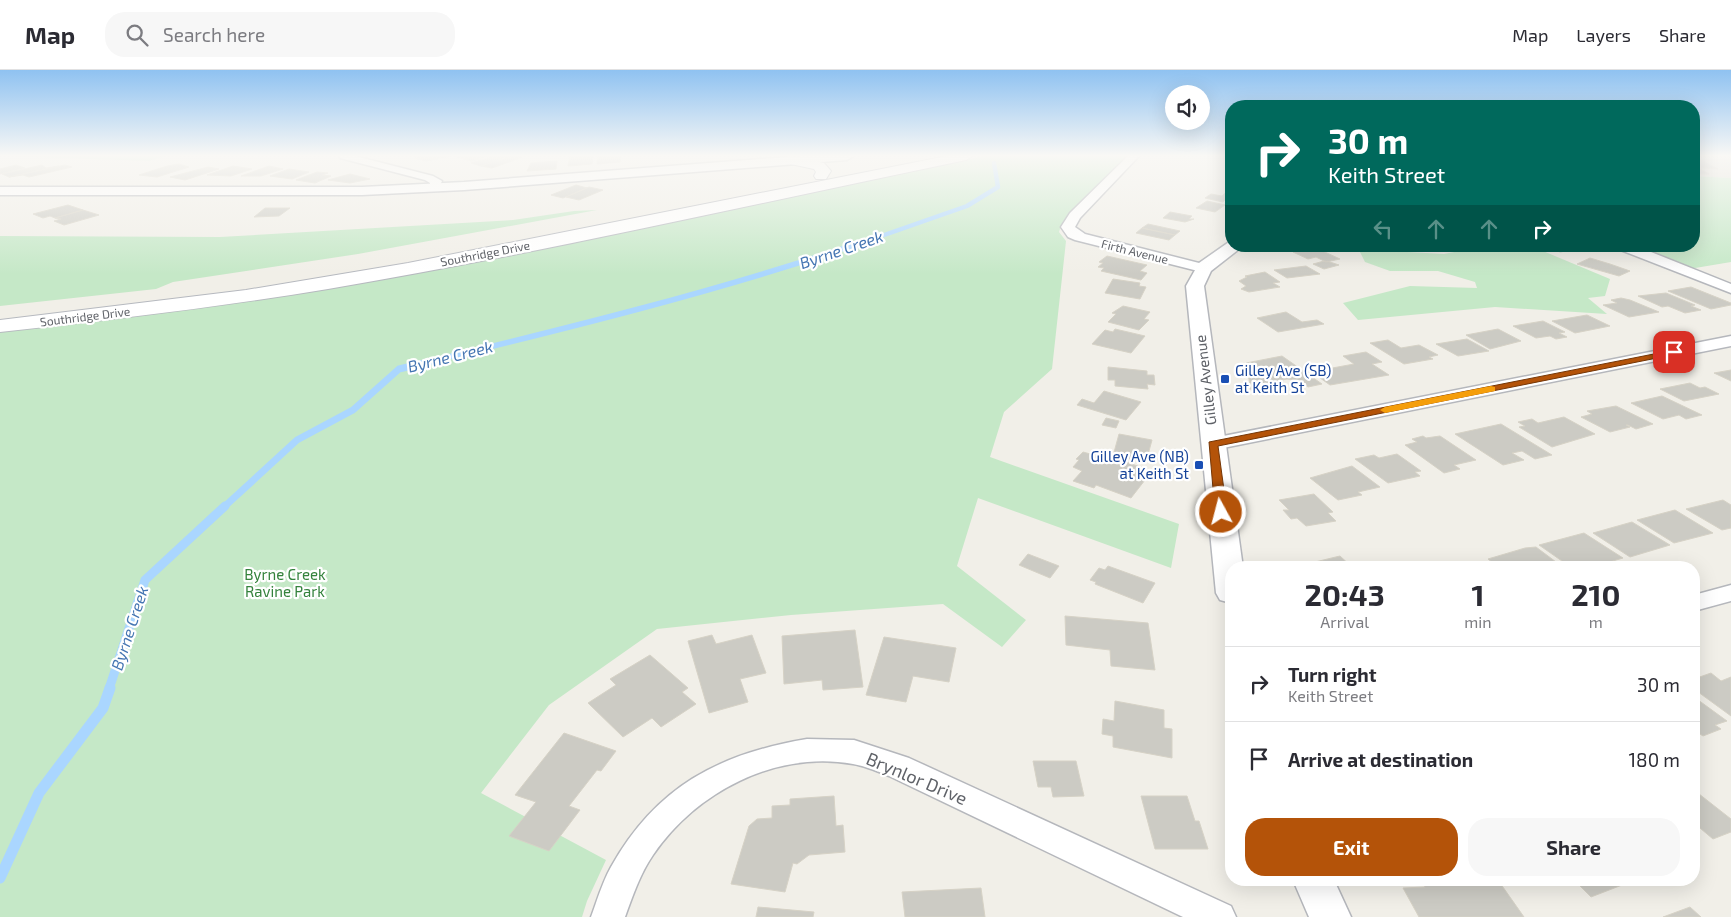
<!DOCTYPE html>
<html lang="en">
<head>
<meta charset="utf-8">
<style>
	body { margin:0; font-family:"Exo 2",sans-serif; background:#f7f7f7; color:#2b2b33; height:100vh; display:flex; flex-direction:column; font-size:19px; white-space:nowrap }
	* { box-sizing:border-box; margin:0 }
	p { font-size:16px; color:#7c7c81 }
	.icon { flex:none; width:28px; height:28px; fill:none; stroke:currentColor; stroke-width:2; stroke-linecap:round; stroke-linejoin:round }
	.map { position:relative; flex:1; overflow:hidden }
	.drawer { position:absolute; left:1225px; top:491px; width:475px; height:325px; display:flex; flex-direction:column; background:#fff; border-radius:20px; box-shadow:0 5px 20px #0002 }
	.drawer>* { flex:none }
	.hud { position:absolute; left:1225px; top:30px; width:475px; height:152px; border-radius:20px; box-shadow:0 5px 20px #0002; background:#00695c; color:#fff; overflow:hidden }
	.controls { position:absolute; left:1165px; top:15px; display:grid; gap:10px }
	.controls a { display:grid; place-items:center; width:45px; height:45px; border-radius:50%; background:#fff; box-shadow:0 5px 20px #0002; font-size:25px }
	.pin { position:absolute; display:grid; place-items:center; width:42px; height:42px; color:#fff; margin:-21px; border-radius:10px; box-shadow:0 2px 8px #0006 }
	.me { position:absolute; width:55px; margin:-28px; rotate:353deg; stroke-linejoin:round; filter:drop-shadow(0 0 4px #0008) }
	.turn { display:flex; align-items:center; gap:18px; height:105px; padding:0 20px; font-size:22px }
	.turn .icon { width:65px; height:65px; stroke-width:2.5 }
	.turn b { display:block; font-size:35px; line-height:42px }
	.lanes { display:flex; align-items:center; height:48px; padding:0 20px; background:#0003; justify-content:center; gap:25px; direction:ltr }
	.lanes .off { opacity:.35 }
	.eta { display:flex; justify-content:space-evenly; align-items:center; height:85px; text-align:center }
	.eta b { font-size:30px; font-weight:700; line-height:35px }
	.action { display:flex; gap:10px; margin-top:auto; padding:10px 20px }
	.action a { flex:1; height:58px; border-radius:20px; background:#b45309; color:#fff; font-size:20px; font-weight:700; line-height:58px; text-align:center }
	.action a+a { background:#f7f7f7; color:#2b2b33 }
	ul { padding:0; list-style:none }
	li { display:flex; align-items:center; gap:15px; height:75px; padding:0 20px; border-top:1px solid #e1e1e2 }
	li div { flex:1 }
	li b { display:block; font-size:19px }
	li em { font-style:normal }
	header { display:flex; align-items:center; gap:30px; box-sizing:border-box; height:70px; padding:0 25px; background:#fff; border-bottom:1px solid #e1e1e2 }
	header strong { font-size:24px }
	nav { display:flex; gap:28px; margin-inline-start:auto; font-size:18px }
	.search { width:350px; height:45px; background:#f7f7f7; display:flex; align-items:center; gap:12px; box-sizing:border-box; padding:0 18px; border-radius:20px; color:#7c7c81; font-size:19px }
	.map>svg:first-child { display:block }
</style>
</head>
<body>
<header>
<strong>Map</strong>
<div class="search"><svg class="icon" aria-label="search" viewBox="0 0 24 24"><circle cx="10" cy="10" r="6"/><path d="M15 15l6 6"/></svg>Search here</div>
<nav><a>Map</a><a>Layers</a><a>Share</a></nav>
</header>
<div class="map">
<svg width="1731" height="847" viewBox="0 0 1731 847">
	<rect width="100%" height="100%" fill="#f1efe8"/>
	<path fill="#e1dfd6" d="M1694,86h37v22l-37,-2z"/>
	<path fill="#c5e8c7" d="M0,86h166l-17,5z
		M984,86h145c-17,22 -63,50 -70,76l7,9 -14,128 -48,43 -14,45 189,67 -8,44 -193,-70 -21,68 69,54 -24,27 -59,-43 -152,11 -134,14 -108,76 -68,88 125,67 -19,41 -5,16h-582v-586l462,-69z
		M1694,106l37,2v84l-42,7 -59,-23h64z
		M597,140l-239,44 -185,28 -17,7 -156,17v-70l220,1 293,-17 61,-9z
		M1357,176l14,4 73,4 41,-8h46l79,33 -5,17 -17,2 19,16 -112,-7 -137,13 -15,-17 67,-17 67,2 -2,-6 -37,-11h-48l-25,-9z"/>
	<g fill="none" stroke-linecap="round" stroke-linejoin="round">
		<path stroke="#aad6ff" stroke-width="4.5" d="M847,178l120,-42 31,-19 -4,-24"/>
		<path stroke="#aad6ff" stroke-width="5.5" d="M424,293c144,-35 286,-70 427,-117"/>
		<path stroke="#aad6ff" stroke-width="7" d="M224,437l73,-67 56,-30 46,-41 30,-7"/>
		<path stroke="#aad6ff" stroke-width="9" d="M109,619l36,-109 80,-74"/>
		<path stroke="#aad6ff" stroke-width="11" d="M0,808l39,-85 64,-85 7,-20"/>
	</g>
	<path fill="#cccbc4" stroke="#d6d2c6" d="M416,86h36l-26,5 -11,-3 4,-1z
		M461,86h28l-17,5 -16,-4z
		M494,86h17l-30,10 -10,-3z
		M511,86l12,1 -31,11 -11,-2z
		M570,86h23l-1,8 -24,2z
		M598,86h23l-1,6 -23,2z
		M1694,90h7l17,9 -19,-1 10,6h-15z
		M557,91l-1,8 -29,2 4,-8z
		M179,94l10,3 -32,10 -18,-2 28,-9z
		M16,95l9,3 -25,6v-5z
		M42,95l4,3 13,-2 -50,11 -7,-3z
		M65,95l7,2 -43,10 -6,-2 -14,2z
		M233,96l19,3 -21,7 -24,-1z
		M269,96l14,3 -22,7h-20z
		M208,97l11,2 -34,11 -15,-3z
		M289,99l20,3 -17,7 -22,-3z
		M317,102l11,1 -6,2 9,1 -16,7 -19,-3z
		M350,104l20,5 -20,4 -22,-3z
		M576,115l11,3 -24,10 -12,-3z
		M589,117l14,3 -24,10 -13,-3z
		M1225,123l6,1v6l-5,-1 -3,3 -18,-4 6,-4 11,2z
		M1207,131l18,4 -10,7 -19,-4z
		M68,135l15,5 -28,8 -5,-2 -7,2 -10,-4z
		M265,138h25l-11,8 -25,1z
		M83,140l16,5 -35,10 -10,-4 7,-2 -6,-1z
		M1170,142l22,4 -3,3h5l-9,3 -22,-4z
		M1148,154l32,7 -5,4 -33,-7z
		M1142,158l33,7 -6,5 -33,-7z
		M1546,176h26l7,3 -19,3z
		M1314,177l26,12 -14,3 -10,-5 -8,2 -15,-7z
		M1107,186l40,9 -7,6 7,2 -6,7 -40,-9 3,-3 -6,-1 5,-4 -4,-1z
		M1590,188l20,6 20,7 -11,5 -42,-12z
		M1324,191l6,1 9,3 -15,4 -11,-5z
		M1306,196l14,8 -33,4 -13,-8z
		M1265,202l15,10 -7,1 7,4 -31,5 -8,-3 5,-3 -7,-5 8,-4 -2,-1z
		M1113,209l27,4 -1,3 7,1 -6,12 -35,-6z
		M1691,217l40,16v2l-20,4 -43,-18z
		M1666,223l29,12 -4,1 10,4 -16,3 -17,-7 -6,1 -24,-11z
		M1621,228l9,2 29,12 -30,5 -26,-12 14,-2 -6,-3z
		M1123,236l27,6 -6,7 5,1 -10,10 -31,-8 8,-8 -4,-1z
		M1286,242l16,10 15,-2 7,4 -46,8 -21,-14z
		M1587,245l23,11 -35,7 -23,-12z
		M1543,251l22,11 -6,1 8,4 -11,2 -6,-3 -14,2 -23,-12z
		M1115,259l30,7 -14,17 -39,-9 13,-14 8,2z
		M1498,259l23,12 -31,8 -24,-14z
		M1467,269l22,12 -31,5 -22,-12z
		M1388,270l13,8 18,-3 19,10 -9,2 4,2 -29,5 -34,-21z
		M1366,282l16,10 -10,2 17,11 -59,10 -24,-17 17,-2 4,3 27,-5 -11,-8z
		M1282,286l40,28 -14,3 -8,-6 -13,-2 -14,3 2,10 -24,-2 -5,-27z
		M1108,297l39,4v4h7l1,10 -8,-1 1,5 -33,-3v-6h-7z
		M1731,300v11l-17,-8z
		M1690,313l10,5 5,-1 14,7 -35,7 -24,-12z
		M1104,321l37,11 -15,18 -49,-15 5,-6 12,4z
		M1662,326l40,19 -16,4 -7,-4 -16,4 -32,-16z
		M1616,336l37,18 -17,5 -8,-4h-2l4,2 -20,5 -29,-15 11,-3 -5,-3z
		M1564,347l31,17 -43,13 -33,-20 6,-1 -7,-4 14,-3 6,4z
		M1106,348l13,3 -3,7 -14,-3z
		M1501,354l51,31 -17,4 -13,-8 -10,2 12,7 -21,5 -48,-31z
		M1119,364l33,6 -6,22 -33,-6z
		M1423,366l3,2 14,-2 36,24 -22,5 6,4 -16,4 -39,-28 12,-3 -5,-3z
		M1083,382l11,3 3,-3 55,19 -21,27 -35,-13 -2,3 -21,-7 9,-10 -9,-4 6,-7 -3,-1z
		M1397,384l24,17 -6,1 5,4 -32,7 -33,-24 19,-4 5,3z
		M1352,396l28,21 -22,5 4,3 -24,5 -28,-22z
		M1314,424l19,18 -5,1 8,8 -30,5 -9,-8 -6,1 -8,-9h6l-10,-10z
		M1723,430l8,5v23l-9,2 -36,-21z
		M1675,440l38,23 -39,10 -37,-23z
		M1632,452l38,23 -40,12 -37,-24z
		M1584,463l39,25 -34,10h-17l-33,-23z
		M1536,477l28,21h-65l-11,-9 37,-11z
		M1028,484l31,12 -9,12 -31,-13z
		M1340,486l13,12h-31l-7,-6z
		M1309,492l7,6 -32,-1z
		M1403,492l7,6h-28z
		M1483,493l6,5h-26z
		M1108,496l47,17 -12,20 -48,-19 1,-2 -6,-2 9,-12 6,2z
		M1065,546l83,7 7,47 -44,-4 -1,-16 -44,-5z
		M855,560l8,57 -40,3 -1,-10 -38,4 -2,-48z
		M712,565l4,9 36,-9 14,38 -26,6 8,23 -39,11 -21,-72z
		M884,567l72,11 -7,34 -36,-6 -7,26 -40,-7z
		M650,585l38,33 -6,4 14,12 -35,23 -9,-9 -29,19 -35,-34 28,-18 -6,-6z
		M1711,603l10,8 10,-4v39l-37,-27v-10z
		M1694,627l33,24 -12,4 6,4 -18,7 -9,-6z
		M1115,631l49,9v18l8,1v29l-59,-11v-11l-11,-2 1,-15 11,2z
		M564,663l52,18 -15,20 -4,-1 -28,36 11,4 -31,41 -40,-15 27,-34 -21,-7z
		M1033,691h43l8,35 -31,1 -2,-10h-13z
		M1694,720l37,29v13l-18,7 -19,-16z
		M834,726l2,30 7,-1 2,27 -36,3 -12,9 -4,-1 -8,29 -54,-8 18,-58 8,-7 15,-1v-12l18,-1v-6z
		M1141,726h46l8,25h4l9,28h-53z
		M1421,810h77l26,37h-105l-16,-29 22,-1z
		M1574,810h44l4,5 -31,12z
		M981,818l4,29h-80l-3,-25z
		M758,837l56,5 -1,5h-57z
		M1690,837l11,10h-38z"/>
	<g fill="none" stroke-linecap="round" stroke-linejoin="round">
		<g stroke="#b5b7bc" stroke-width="3">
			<path id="minor" d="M339,86h16l78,20 9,5 -4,9h-8v-7l-5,-3 -85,-22z
				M1128,86h11l-59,62 -5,9 10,7 122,31 2,3 -2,3 -5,1 -127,-32 -7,-3 -7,-10 9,-14z
				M1616,176h20l95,38v9l-113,-44z
				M1731,266v10l-518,104 -7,-2 -3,-4 3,-4 7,-2z
				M1731,515v16l-37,10v-16z
				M807,669l47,1 55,18 322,148 5,11h-53l-294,-141c-12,-5 -24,-10 -36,-12 -77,-14 -157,28 -200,91 -13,19 -20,40 -28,62h-34c6,-16 11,-34 20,-50 45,-80 107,-113 196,-128z"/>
		</g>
		<g stroke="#b5b7bc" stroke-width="3">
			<path id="tertiary" d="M801,86h53l-7,4 -383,30 -102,5h-362v-8h362l102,-5z
				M1229,172h2v4h12l-32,25 -7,15 39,282h-12v35l-11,-3 -4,-7 -30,-307 13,-23z
				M1293,810h41l17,37h-42z"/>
		</g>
		<g stroke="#b6b9bf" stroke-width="2">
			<path id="secondary" d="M791,86l33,7 7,8 -5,8h-10l-2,-3 2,-4 -2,-3 -28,-6 -2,-3 2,-3z
				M947,86h26l-7,4c-212,44 -424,93 -638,129 -109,18 -219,31 -328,43v-12l246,-30 162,-27z"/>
		</g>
		<use href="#minor" fill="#fff" fill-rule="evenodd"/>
		<use href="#tertiary" fill="#fff" fill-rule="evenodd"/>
		<use href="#secondary" fill="#fff" fill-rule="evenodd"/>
	</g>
	<linearGradient id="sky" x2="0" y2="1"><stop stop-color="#8fc2f1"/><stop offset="0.42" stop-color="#f9f8f5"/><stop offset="1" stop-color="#f9f8f5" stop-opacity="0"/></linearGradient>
	<rect width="1731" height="204" fill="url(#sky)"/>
	<path fill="#b45309" stroke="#753606" d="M1674,280l5,2 -2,2 -459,92 9,66 -6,4 -6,-4 -6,-70z"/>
	<path fill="#f59e0b" d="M1491,316l4,1v4l-110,22 -5,-3 5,-3z"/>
	<g fill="#1a4fb4" stroke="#fff" stroke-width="2">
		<rect x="1220" y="304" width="10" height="10" rx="2.5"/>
		<rect x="1194" y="390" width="10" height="10" rx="2.5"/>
	</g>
	<g text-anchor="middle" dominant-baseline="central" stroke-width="4.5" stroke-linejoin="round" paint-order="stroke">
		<g font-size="12" fill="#5f6268" stroke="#fff">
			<text transform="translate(1135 181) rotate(14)">Firth Avenue</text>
			<text transform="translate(485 183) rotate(-11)">Southridge Drive</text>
			<text transform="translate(85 246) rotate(-7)">Southridge Drive</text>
		</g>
		<g font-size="15" fill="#164399" stroke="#fff" text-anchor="start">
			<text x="1235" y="300">Gilley Ave (SB)<tspan x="1235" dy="17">at Keith St</tspan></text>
			<text x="1189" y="386" text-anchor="end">Gilley Ave (NB)<tspan x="1189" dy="17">at Keith St</tspan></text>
		</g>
		<g font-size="15" fill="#5f6268" stroke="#fff">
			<text transform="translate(1205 310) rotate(-97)">Gilley Avenue</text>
		</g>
		<g font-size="15" fill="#34823c" stroke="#fff">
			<text x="285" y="504">Byrne Creek<tspan x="285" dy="17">Ravine Park</tspan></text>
		</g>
		<g font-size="16" font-style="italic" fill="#4475b2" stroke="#fff">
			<text transform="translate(841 179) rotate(-19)">Byrne Creek</text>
			<text transform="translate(450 286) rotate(-14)">Byrne Creek</text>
			<text transform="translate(129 558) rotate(-72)">Byrne Creek</text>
		</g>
		<g font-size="18" fill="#5f6268" stroke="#fff">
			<text transform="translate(917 708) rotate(23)">Brynlor Drive</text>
		</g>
	</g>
</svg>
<div class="controls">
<a><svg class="icon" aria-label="sound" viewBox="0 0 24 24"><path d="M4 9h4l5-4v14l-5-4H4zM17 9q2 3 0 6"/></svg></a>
</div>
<div class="pin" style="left:1674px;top:282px;background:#d93025"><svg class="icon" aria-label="arrive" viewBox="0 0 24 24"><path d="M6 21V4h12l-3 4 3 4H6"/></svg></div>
<svg class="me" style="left:1221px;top:442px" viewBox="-20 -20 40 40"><circle r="17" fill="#b45309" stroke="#fff" stroke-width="3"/><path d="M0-11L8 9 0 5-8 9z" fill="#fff"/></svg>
<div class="hud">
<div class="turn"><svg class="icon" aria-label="right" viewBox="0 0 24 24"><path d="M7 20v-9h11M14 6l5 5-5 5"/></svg><div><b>30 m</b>Keith Street</div></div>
<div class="lanes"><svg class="icon off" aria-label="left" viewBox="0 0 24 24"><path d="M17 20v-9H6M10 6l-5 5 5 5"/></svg><svg class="icon off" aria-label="ahead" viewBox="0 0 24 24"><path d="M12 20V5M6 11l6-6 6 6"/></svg><svg class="icon off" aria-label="ahead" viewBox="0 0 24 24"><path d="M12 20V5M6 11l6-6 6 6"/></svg><svg class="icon" aria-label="right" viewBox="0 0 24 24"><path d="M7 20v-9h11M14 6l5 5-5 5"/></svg></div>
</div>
<section class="drawer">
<div class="eta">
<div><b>20:43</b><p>Arrival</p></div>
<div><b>1</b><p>min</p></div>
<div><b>210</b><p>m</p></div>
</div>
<ul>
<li><svg class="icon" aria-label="right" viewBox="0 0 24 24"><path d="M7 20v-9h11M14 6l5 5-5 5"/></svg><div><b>Turn right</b><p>Keith Street</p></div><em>30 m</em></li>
<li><svg class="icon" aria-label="arrive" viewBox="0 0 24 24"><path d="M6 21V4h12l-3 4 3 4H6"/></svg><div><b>Arrive at destination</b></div><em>180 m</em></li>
</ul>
<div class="action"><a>Exit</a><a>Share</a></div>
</section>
</div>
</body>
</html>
